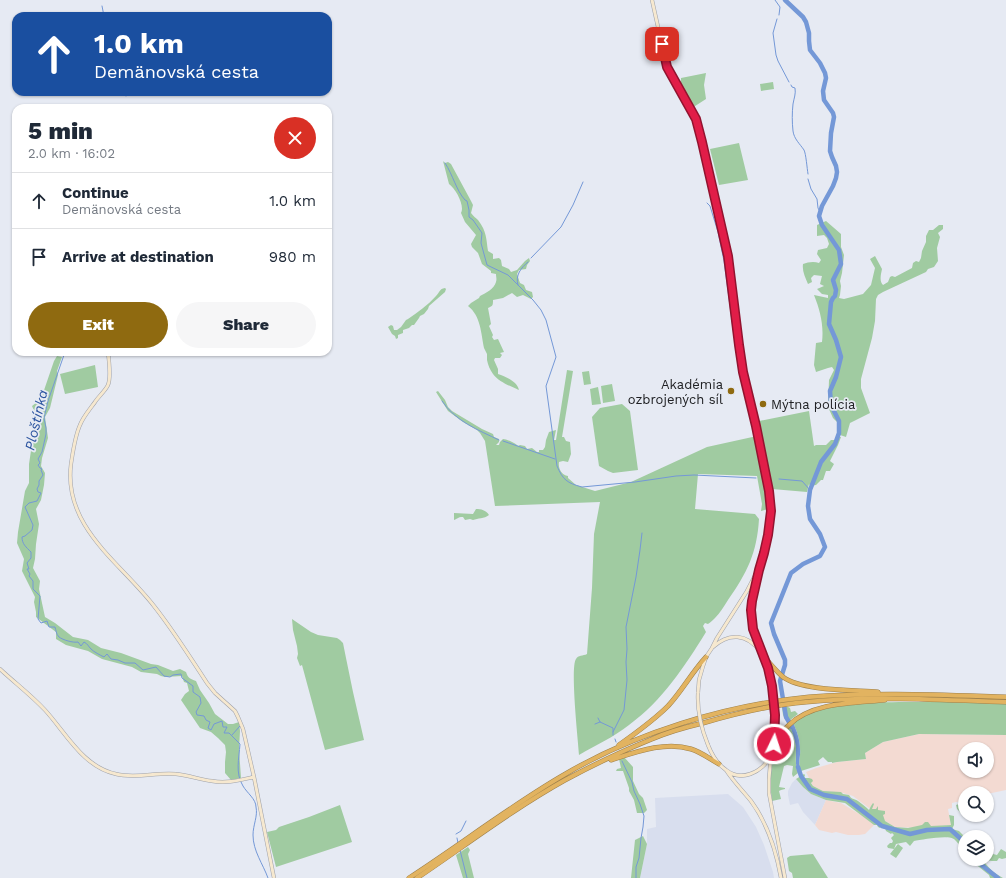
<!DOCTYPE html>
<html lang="en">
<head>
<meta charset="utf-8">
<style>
	body { margin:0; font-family:"Work Sans",sans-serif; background:#f6f6f7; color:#1f2937; height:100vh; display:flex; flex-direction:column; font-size:15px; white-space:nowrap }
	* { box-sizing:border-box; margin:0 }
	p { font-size:13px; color:#747a83 }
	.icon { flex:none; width:22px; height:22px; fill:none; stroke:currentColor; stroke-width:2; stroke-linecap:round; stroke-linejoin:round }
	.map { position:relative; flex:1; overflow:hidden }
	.drawer { position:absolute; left:12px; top:104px; width:320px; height:252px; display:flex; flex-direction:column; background:#fff; border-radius:12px; box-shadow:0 1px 3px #0004 }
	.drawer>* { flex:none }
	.banner { position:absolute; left:12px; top:12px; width:320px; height:84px; border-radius:12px; box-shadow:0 1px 3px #0004; background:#1a4fa0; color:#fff; overflow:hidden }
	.fabs { position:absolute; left:958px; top:742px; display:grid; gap:8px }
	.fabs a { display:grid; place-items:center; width:36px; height:36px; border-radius:50%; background:#fff; box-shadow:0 1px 3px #0004; font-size:20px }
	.pin { position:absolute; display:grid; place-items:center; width:34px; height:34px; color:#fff; margin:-17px; border-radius:8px; box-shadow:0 2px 6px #0006 }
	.me { position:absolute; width:44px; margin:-22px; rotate:4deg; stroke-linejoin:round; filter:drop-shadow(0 0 3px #0008) }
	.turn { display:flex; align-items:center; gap:14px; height:84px; padding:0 16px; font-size:18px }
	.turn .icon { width:52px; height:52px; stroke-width:2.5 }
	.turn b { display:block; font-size:28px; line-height:34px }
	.round { display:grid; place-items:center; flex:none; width:42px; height:42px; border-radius:21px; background:#f6f6f7 }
	.headline { display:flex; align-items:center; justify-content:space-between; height:68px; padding:0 16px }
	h1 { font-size:24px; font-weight:800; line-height:30px }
	.cta { display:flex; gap:8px; margin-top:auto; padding:8px 16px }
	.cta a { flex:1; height:46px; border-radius:24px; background:#8f6a10; color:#fff; font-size:16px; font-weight:800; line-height:46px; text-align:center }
	.cta a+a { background:#f6f6f7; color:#1f2937 }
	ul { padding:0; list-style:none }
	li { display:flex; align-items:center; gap:12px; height:56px; padding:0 16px; border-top:1px solid #e0e1e3 }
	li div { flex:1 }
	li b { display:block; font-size:15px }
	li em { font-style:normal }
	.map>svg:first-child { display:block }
</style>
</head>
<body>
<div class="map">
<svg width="1006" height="878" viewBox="0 0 1006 878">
	<rect width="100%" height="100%" fill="#e6eaf3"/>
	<path fill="#d8deee" d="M796,779l7,8 8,7 15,6 -11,25 -12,-13 -5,-9 -8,2 -2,-10v-4l4,-8z
		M728,794l15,13 13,20 8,18 9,27 1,6h-134l7,-34v-15l9,-2 -1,-29z"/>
	<path fill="#f3dad2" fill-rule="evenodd" d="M919,734l87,1v55l-19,4v-1h-22v7l-13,3v5l-4,1 3,16 -32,3 -24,-1 -18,-11v-2l-24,-18 -10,-3 -20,-2 -10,-5 -7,-14 10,-4 21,-6 29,-3 -1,-6 18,-11zM965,749h22v22h-22z
		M826,800l15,3 20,12 13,10 -9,9 -6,1h-11l-12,-3 -4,1 -13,-3 -4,-5z"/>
	<path fill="#a0cba1" d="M706,73l-2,12 2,14 -14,9 -11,-22v-8z
		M773,82l1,7 -13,2 -1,-7z
		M739,143l9,37 -29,5 -9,-36z
		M443,161l2,2 3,-1 3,2 20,37 2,4 -2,8c2,3 5,5 7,7 9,12 8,18 10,31l5,3v5l6,-1 2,2 1,6 7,3 2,3 6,-2 8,-9 4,-3 1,3 -3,4 -1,4 -7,1 -2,4 3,9 4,2 2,5 6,2 1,5 -2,2 -8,-4 -6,2 -5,-4 -9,5 -10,2c0,5 0,6 -5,8l3,16 -2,2 4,9 -1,2 2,3 4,-1 6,13 -4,1 2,2 -2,3h-5l-1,2 4,9v5c8,3 19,7 21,16 -9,-4 -20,-8 -26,-16 -3,-4 -5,-9 -6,-14 0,-2 0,-4 0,-6 -1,-2 -2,-4 -3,-6 -3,-14 -3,-32 -16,-42l3,-3 8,-5 1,-2c6,-3 14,-7 16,-14 1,-3 0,-5 0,-8l-5,-1v-2l-9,-7 -4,-11 -6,-6 -1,-3 5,-9 -11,-13 -4,-9c4,-7 -5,-24 -12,-29z
		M826,221l15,13v13l3,8 -2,18 -2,8 1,5 -1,9 -1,3 5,1 19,-5 8,-9 4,-17 -5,-9 5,-3 7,13c-1,5 -3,12 1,16l5,-3 2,-5 2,-1 3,1 17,-9 1,-5 3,-2 3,1 2,-4 1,-7 4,-9v-6l3,-6h4l6,-5h4v4l-5,4 2,4 -3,11 1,13 -4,6 -6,2 -2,3 -43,20 -5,3 -2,4 -1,22 -3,17 -11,41v9l9,25 -20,10 -4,14 -6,-2 1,-13 -3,1 -5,-5 -5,-11 1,-27 5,-10 -2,-3 -4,1 -12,4 -2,-7 2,-22 6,-1c2,-17 -2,-32 -8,-47l14,3v-3l-6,-1 -5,-5 7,-3 -4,-2 2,-8 -8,-1 -3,3 1,4 -4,2c-3,-7 -6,-13 -5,-20 5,-2 11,-3 16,-1l2,-3 -4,-6 1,-4 9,-2 2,-4 -2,-6 -3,-3 -7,1v-11z
		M445,288l1,1 -1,3 -16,14 -1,3 -4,5 -4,2 -1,2 -5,7h-2l-3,3 -6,2v3l-5,2v3l-2,1 -1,-3 -3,-2 -4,-7 3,-2 2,1 1,4h3l4,-3 5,-7 2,-1c10,-7 20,-14 28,-23 4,-4 3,-7 9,-8z
		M57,356l5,1 -5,14 1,4 -8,33 -5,9 3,21 -6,20 -1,8 4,7 -1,12 -3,15 -5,9 3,15 -3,20 -1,15 -2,9 7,13 -1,8 6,28 10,6 18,14 15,3 13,8 20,5 30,11 7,1 15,6 7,-2 6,3c2,6 4,7 10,9l4,9 9,13 6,11 13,10h5l6,-2 1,9 -1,18 2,29 -10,2 -6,-7v-11l1,-10 -1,-7 -7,-7 -7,-6 -11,-4 -19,-28 4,-6 4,-3 -2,-8 -3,-1 -2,-6 -17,1 -4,-1 -4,-2 -16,-2 -9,-5 -30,-8 -14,-8 -22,-6 -10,-6v-7l-20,-15v-5l-2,-10 1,-5 -13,-26 2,-12 -7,-16 1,-11 7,-41 4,-8v-19l3,-20 7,-22 -7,-16 9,-7 13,-38z
		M95,365l3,22 -33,7 -5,-20z
		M567,370l6,1 -11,66h2l2,4 4,1 1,12 -3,8 -5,-1 -4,1c-1,6 2,13 9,14v2l8,7 19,6 36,-9 76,-35 50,-11 10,56 2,15 -1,2 -7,2 1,-7 -5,-28 -59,-2 -3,35 60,5 4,5c-2,34 -12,54 -31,81 -4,6 -8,13 -13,18 -2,2 -4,4 -7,6l-3,-1 -2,3 3,6c-21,34 -44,69 -77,93 -15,12 -33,20 -50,30 -1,-15 -9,-88 -3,-96 2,-4 7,-3 11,-5l5,-66 2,-54 6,-32 -105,4 -10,-65 -5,-8 -3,-3 -14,-8 -15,-11 -12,-19 2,-1 7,9 3,7 4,4 30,18 11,5 1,3 5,2v3l-3,3h3l1,-3 3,-3c3,0 13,4 15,7l2,-1 5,1 2,3 5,-1 5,4h2v-2h4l2,-3 1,-7 3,-8 7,-2 -2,10h2z
		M589,371l2,13 -7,1 -2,-13z
		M612,384l3,17 -12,2 -2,-17z
		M598,387l3,17 -9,1 -2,-16z
		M622,404l8,7 8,59 -25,3 -5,-2 -9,-5 -7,-49 8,-9z
		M809,411l5,35 2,-1h10l5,-5h6l2,-3h2l-3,8 -8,16 4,3 -4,7h-4l-3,9h-2l-5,5 -6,1 -1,-2 -2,8 -35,-3 -13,-68z
		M476,509c5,0 10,1 13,6 -5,4 -11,3 -16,5l-3,-1 -5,1 -2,-3c-6,0 -5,2 -9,3v-7l19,1z
		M292,619l19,13 7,3 19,3 3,2 3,3 3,15 7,34 11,48 -39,10 -23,-85 -2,1 -3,-8 1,-4 -1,-8 -4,-16z
		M899,702h63l44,1v32l-87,-1 -36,8 -18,11 1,6 -29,3 -5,1v-1h-4l-5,-5 -5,4 2,4 -19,6c-4,-8 0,-14 -1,-22 0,-9 -3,-18 -7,-26 30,-22 71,-20 106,-21z
		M782,707h6l2,1 1,4 4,-1 3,3 -9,7 -2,-3 -2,1 -2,-4z
		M790,726c3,7 6,14 6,22 0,9 -1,17 2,25l-5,4 -1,-3 1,-8 -6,-1 -3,1 -5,21 6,1v1l-4,1 -2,1 2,8 -9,2c-4,-26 0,-54 18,-75z
		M624,757l9,10v14l6,13 4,4 4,12 -3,3h-7l-3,-13 -5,-9v-3l-6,-17h-7l1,-2 4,-1 -2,-9z
		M804,774l1,1 -1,3h5l3,1 1,2 -2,2 2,3 10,5 18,1 2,2 6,1c3,5 4,3 9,6 4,3 8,6 11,9l2,-4 2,-3 1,1 -2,5h4l2,-3v4l7,1v3l-2,1 2,6 10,6 13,1 14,-3 3,-3h3l3,4 20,-1 -2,-10 5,1v9l-2,4 7,2 6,6v19c-4,-5 -5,-12 -10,-16 -5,-6 -33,0 -41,1l-4,5 -4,-4 -10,2 -2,5 -6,-1 -1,-2 3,-3h2l1,-2 -2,-3 3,-3 -2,-2 -1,1 -5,-3 -2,-6h-2l-2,3 -2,-1 -1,-2h-3l-29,-22 -19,-3 -15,-6 -8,-7 -7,-8z
		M965,802v12h-3l-5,-5 -1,-4z
		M340,805l12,37 -76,25 -9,-35 9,-2 3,-3 30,-10z
		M643,836l4,8 -7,34h-9l4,-38z
		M898,844l5,4 -7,10 -6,-4z
		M468,847l2,3 -2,4 6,24h-11l-7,-23z
		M1001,849l5,3v6l-4,1 -3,-1 -2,3h-5l-6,-1 -1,3 8,9 10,6h-13l-1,-3 -20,-16h18v-6l1,2 5,-1 4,1z
		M813,854l15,24h-35l-1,-5 -3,-2 -2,-13 3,-2z"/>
	<path fill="#7498d7" d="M793,723c4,8 7,17 7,26 1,8 -3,14 1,22l-3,2 -2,-9v-18l-3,-12 -3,-8z"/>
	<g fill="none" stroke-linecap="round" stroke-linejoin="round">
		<path stroke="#7498d7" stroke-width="1" d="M775,0l5,7 -1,8
			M102,6l2,10
			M777,19l-4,14 3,22 2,6 11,21
			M791,85l1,2 3,1c1,6 -1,10 -2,16 -1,9 -1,18 0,27 1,8 7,13 11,19 2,4 3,18 4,24
			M126,92v4
			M445,163c8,12 11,27 20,37l2,1 2,9v7l4,3 9,13 -1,10 6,22 21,10 25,25 8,10 5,10 10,37 -10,29 11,80c6,14 10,17 25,21l53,-5 41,-6 18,-1 62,3
			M808,179l3,10 6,10 1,9 2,4
			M707,203l3,3 8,26 6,29 10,75 3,15
			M531,258l30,-31 12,-22 10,-23
			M518,285c-3,-10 3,-17 10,-23
			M65,352l-17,49 -4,17 2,10v6l-4,18 -4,7 2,4 -2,2 2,3 2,1 -1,1 2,5 -4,6v4l-2,4 1,3 3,1 -4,8 -8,2 -4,4 8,18 -1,5 -7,6 -3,1c0,7 4,10 9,15v6l-4,5 2,6h-2l3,5 -1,2 4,5v8l7,7 -2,23 3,4 6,-2 2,6h6c1,3 1,7 4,10 4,3 14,6 19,5l3,4 3,-4c4,2 4,4 7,7 3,3 9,6 13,8l3,-3 4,5 7,1 7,3h10l8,7 13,-3 8,9 6,1 3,-2 8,-1 1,4 11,8v6l7,5 1,6 -5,9 1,3 7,1 2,4 4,2 -2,6 3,2 3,-6 8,-3 1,6h4l-3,6h5l11,11c-1,15 -5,29 3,42 4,7 13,13 13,21 2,9 -3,18 -3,28 0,16 10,29 15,43
			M442,401c13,20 36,29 57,39
			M503,441l52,18
			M779,479l23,2 8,9
			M598,718l2,4 13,6v7
			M595,724l5,-2
			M613,732l11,-22 3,-30 -1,-18 1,-13 -1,-22 10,-50 4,-27 2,-17
			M232,735l8,-9
			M615,739l1,3
			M622,761l10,21 2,9 6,13 4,12 -1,11 -2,11 -2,20 -3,9v11
			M456,834l5,-3 5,-10
			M457,838l1,5
			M460,850l7,28"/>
		<path stroke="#7498d7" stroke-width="4.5" d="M785,0l18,17 3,5 3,11v8l1,9 10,13 5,10 1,5 -3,13 1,9 9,13 1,4 -3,16 -1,18 2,6 4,9 1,6 -1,6 -3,8 -11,20 -3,10 3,9 17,25 2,14 -8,16 3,10 -1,6 -2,2 -2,4 -2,22 7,16 5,17 -5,20 -6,14 1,14 8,16v12l-4,11 -14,18 -11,28 -2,16 2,13 10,15 5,13 -5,9 -17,8 -12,9 -20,50 3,11 11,26v5l-5,16 6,36 6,10
			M798,767l3,9 9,13 14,6 23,4 35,27 28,8 17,-4 23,-1 11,10 4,6
			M974,859l24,19"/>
		<g stroke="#9ea1aa" stroke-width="4">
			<path id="secondary" d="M652,0l14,63 30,56 6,23 26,114 11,89 4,27 13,54 12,57 3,20 -1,15 -1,17 -8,29 -14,27 -30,47 -5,10 -6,9 -3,9 -4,14 -1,13
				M108,352c1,8 3,26 0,33 -2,5 -10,12 -13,17 -5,7 -12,15 -15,23 -5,11 -7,26 -9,39 -8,63 49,98 83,142 19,24 36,51 53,77l8,10 20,18 3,6 5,12 11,48 20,101
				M758,575c-3,11 -7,23 -7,34 0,15 5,29 10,44
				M713,647c16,-15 34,-13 47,4
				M764,659l6,17
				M0,669c15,14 31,26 45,41 21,23 38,57 71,64 20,5 40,-2 60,0 13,1 24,6 36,7 14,3 28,-1 42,-4
				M708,745c4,10 9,19 18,25 15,12 35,3 44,-13 4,-8 5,-18 5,-27
				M771,755l-2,24v14l16,85
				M726,770c7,11 17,21 25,31 17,23 25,49 30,77"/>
		</g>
		<g stroke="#9e804b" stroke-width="5">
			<path id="highway" d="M763,656c7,7 13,15 20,21 19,14 71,13 95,15
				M619,745c17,-12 34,-24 49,-39 14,-15 24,-34 38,-49
				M773,748c5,-8 9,-17 16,-23 23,-23 65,-22 96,-25
				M611,760c25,-8 54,-19 80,-11 10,3 19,10 28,15
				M409,878c51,-33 100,-71 153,-102 72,-43 164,-71 247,-79 66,-5 131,-2 197,0
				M417,878c49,-33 96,-69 148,-98 28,-15 57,-29 87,-41 16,-7 34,-12 51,-16 34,-10 68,-18 103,-21 66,-7 133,-2 200,0"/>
		</g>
		<use href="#secondary" stroke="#f6e8cf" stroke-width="3"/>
		<use href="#highway" stroke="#e2b360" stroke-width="4"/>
		<g stroke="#9ea1aa" stroke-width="4" stroke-linecap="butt">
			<path id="secondary-bridge" d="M770,676l5,28v26
				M698,693c-1,19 3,35 10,52"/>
		</g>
		<use href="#secondary-bridge" stroke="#f6e8cf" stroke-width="3"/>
	</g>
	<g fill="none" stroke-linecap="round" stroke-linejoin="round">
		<g stroke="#92132f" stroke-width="10">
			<path id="route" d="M662,44l5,23 29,52 6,23 26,114 11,89 4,27 13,54 13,65 2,20 -3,24 -4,18 -5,17 -7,31 -1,9 2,19 15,39 4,18 3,29 -1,29"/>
		</g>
		<use href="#route" stroke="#e11d48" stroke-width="7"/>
	</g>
	<g fill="#8f6a10" stroke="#e6eaf3" stroke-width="1.5">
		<circle cx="731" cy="391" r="4"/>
		<circle cx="763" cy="404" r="4"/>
	</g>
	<g text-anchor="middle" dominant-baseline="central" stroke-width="3.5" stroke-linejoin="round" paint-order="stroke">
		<g font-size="13" fill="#202124" stroke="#e6eaf3" text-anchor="end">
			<text x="723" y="384">Akadémia<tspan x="723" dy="15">ozbrojených síl</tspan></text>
			<text x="771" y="404" text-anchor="start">Mýtna polícia</text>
		</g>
		<g font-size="14" font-style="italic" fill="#2a539f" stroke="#e6eaf3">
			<text transform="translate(36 420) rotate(-77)">Ploštínka</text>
		</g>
	</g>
</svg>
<div class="fabs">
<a><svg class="icon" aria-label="sound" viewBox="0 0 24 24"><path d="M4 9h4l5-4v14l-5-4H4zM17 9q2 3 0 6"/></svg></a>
<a><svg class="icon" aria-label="search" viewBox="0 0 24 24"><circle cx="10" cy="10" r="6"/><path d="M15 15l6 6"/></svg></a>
<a><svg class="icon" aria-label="layers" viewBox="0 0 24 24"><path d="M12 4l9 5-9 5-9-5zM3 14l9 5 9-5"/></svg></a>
</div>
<div class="pin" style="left:662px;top:44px;background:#d93025"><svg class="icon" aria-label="arrive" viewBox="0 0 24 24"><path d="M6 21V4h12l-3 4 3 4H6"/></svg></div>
<svg class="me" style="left:774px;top:744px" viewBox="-20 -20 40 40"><circle r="17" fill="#e11d48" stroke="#fff" stroke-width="3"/><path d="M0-11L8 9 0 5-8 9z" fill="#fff"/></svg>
<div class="banner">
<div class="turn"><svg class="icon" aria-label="ahead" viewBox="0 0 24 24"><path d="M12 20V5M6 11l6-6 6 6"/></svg><div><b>1.0 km</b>Demänovská cesta</div></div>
</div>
<section class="drawer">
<div class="headline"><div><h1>5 min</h1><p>2.0 km · 16:02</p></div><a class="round" style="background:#d93025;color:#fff"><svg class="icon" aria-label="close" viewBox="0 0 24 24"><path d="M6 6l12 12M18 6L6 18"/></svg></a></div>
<ul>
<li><svg class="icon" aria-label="ahead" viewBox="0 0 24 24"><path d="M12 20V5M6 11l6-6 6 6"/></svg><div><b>Continue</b><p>Demänovská cesta</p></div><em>1.0 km</em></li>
<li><svg class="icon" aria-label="arrive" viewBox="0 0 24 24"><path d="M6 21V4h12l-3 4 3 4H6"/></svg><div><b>Arrive at destination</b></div><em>980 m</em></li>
</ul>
<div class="cta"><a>Exit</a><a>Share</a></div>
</section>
</div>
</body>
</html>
